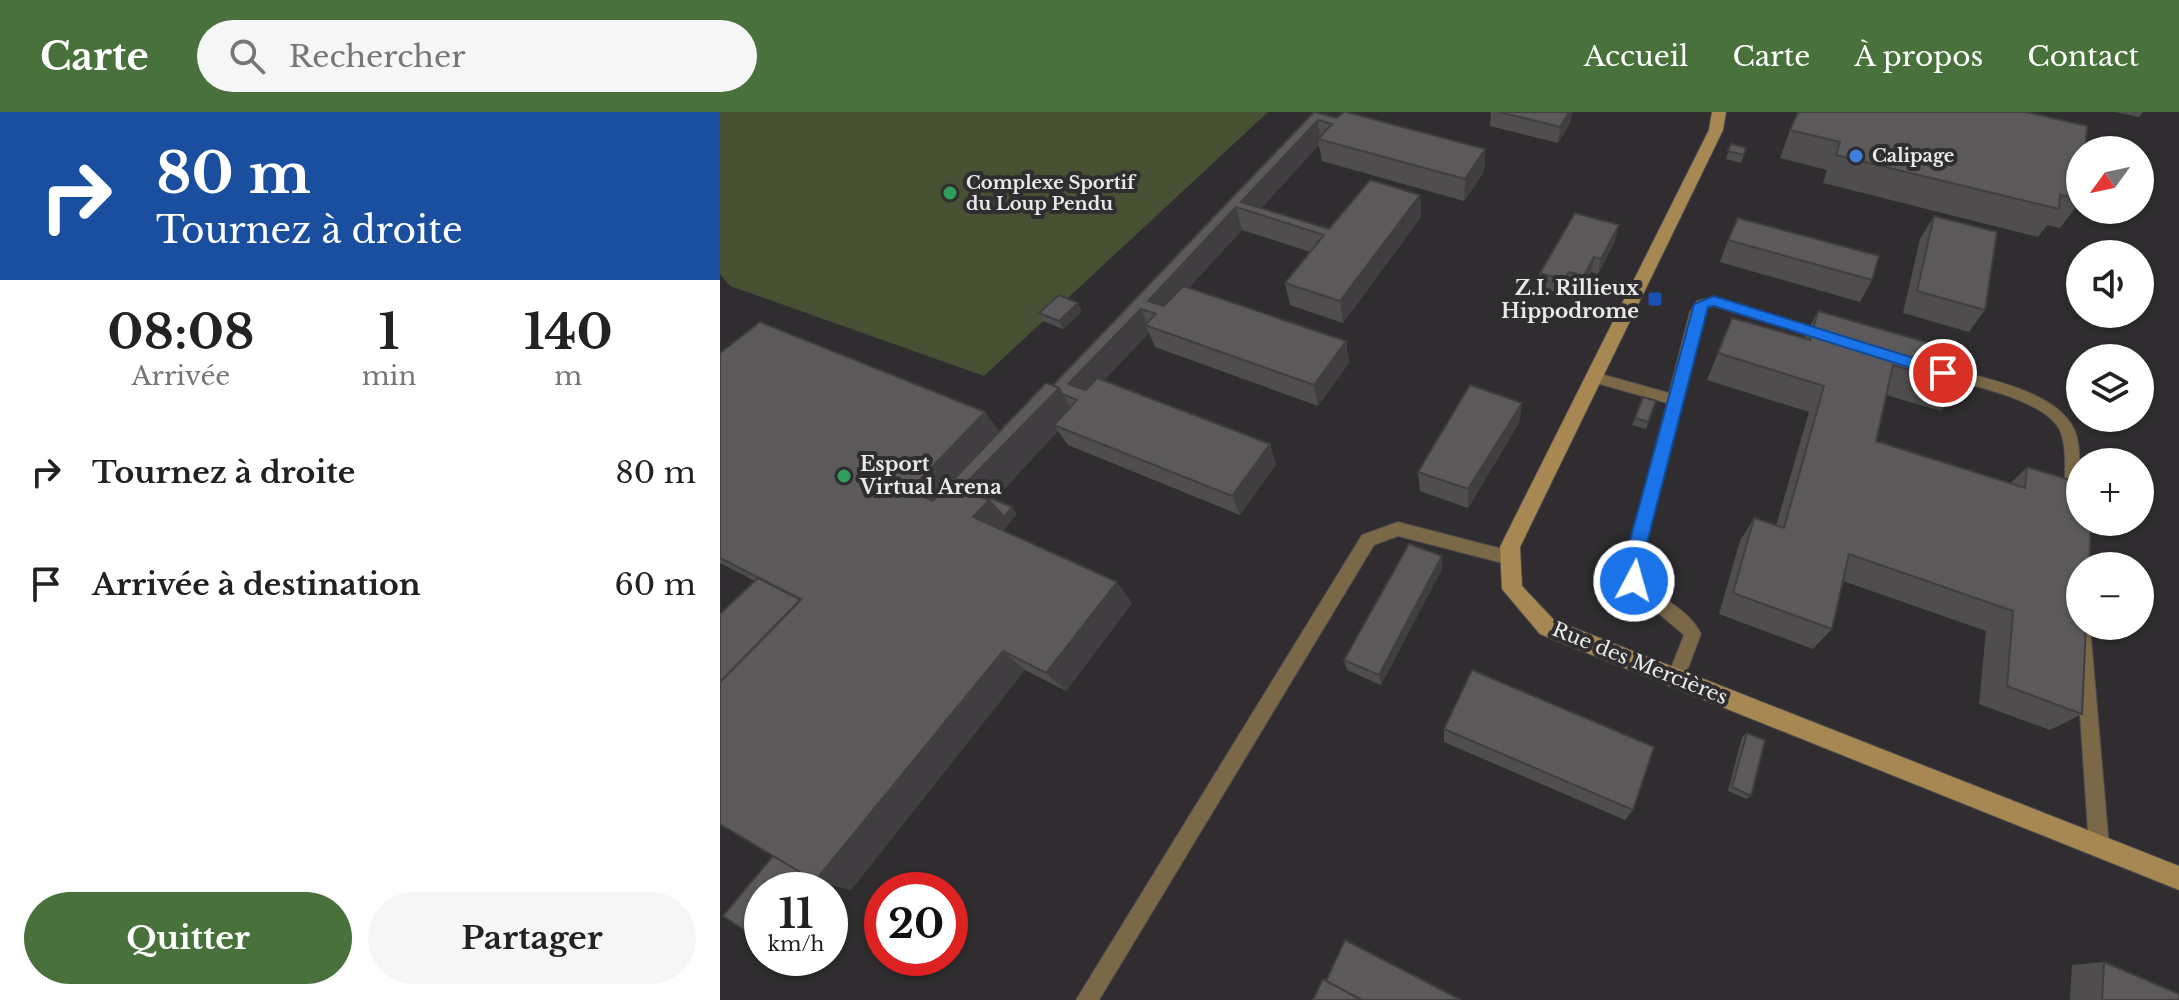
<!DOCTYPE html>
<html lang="fr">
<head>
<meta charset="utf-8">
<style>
	body { margin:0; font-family:"Libre Baskerville",serif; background:#f6f6f6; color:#222; height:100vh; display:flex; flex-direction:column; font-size:30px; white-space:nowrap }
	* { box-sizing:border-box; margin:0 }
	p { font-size:26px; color:#767676 }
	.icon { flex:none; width:44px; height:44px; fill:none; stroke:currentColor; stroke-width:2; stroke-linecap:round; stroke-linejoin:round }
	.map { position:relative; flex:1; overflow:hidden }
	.details { display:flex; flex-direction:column; background:#fff; width:720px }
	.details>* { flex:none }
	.hud { background:#1a4fa0; color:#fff; overflow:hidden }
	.needle { width:52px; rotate:237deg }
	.controls { position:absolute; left:1346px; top:24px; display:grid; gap:16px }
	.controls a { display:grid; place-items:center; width:88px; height:88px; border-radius:50%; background:#fff; box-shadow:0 2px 6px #0004; font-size:40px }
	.speed { position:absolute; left:24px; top:760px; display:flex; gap:16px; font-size:40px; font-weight:700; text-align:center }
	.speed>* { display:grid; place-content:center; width:104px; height:104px; border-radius:50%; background:#fff; box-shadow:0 2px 6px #0004; line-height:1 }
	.speed small { font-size:20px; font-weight:400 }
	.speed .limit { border:12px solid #d22; background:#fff; color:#111 }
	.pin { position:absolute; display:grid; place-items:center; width:68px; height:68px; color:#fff; margin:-34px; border:4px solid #fff; border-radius:50%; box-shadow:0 2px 8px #0007 }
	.me { position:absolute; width:88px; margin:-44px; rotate:6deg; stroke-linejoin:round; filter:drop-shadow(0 0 6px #0008) }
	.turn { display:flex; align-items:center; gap:28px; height:168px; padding:0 24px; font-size:36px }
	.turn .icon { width:104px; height:104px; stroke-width:2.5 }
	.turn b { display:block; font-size:56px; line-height:68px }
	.eta { display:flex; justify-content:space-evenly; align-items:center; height:136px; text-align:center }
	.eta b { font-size:48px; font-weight:800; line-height:56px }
	.primary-button { display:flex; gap:16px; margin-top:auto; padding:16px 24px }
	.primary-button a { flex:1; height:92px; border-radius:48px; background:#48713b; color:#fff; font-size:32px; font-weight:800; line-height:92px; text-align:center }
	.primary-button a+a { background:#f6f6f6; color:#222 }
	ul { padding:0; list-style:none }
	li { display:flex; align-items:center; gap:24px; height:112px; padding:0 24px }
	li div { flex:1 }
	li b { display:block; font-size:30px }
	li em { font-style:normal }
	header { display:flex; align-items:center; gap:48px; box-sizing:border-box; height:112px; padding:0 40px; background:#48713b; color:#fff }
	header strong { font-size:38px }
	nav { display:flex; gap:44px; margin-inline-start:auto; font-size:28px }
	.search { width:560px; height:72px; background:#f6f6f6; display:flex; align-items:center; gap:20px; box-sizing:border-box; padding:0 28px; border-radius:44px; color:#767676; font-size:30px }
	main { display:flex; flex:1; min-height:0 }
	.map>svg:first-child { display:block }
</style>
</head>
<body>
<header>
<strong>Carte</strong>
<div class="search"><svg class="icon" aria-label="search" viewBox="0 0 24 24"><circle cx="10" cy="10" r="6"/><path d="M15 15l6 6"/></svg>Rechercher</div>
<nav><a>Accueil</a><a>Carte</a><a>À propos</a><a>Contact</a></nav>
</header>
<main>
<section class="details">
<div class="hud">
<div class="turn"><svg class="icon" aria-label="right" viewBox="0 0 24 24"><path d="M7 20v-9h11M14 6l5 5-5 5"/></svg><div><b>80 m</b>Tournez à droite</div></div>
</div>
<div class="eta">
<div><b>08:08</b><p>Arrivée</p></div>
<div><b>1</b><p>min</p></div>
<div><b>140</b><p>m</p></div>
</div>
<ul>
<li><svg class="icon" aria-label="right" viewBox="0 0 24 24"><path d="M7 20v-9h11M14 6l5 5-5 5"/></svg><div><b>Tournez à droite</b></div><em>80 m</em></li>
<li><svg class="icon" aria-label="arrive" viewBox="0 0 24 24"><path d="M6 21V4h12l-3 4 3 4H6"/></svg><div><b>Arrivée à destination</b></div><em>60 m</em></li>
</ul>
<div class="primary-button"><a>Quitter</a><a>Partager</a></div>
</section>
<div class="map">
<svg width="1459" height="888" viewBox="0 0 1459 888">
	<rect width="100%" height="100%" fill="#2f2d2f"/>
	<path fill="#475033" d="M0,0h548l-284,264 -254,-90 -10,-12z"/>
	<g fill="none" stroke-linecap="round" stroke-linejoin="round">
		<g stroke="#4d4b4d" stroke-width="2">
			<path id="lane" d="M994,185l120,37 2,3 -7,5 -115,-36 -8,1 -3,5 -63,254c10,33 47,38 61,68l-19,50 -6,2 -6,-2 -3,-6 17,-43 -48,-41 -12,-28 43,-163 -78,-22 -2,-4 7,-5 75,21 21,-81 7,-11z
				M1223,255c39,11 119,24 133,67 6,21 3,46 4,68l-3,4h-10l-3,-4c0,-22 4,-48 -3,-69 -12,-33 -92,-48 -123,-57l-2,-4 2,-4z
				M678,410l112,29 6,2 2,5 -2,5 -6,2 -112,-29 -24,9 -275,455h-23l286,-465z
				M1360,507v7h10l19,220 -3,7 -7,3 -7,-3 -3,-7 -15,-220z"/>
		</g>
		<g stroke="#4d4b4d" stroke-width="2">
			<path id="secondary" d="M992,0h14l-3,18 -203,417 2,39 32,34 625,246v24l-639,-256 -38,-45 -2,-42 209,-417z"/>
		</g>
		<use href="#lane" fill="#7b6847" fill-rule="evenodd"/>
		<use href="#secondary" fill="#a78852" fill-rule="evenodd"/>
	</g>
	<path fill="#4f4d4e" d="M594,0l23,6 148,31 -1,23 -20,29 -142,-40 -3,-16 -58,63 68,21 91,-34 1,22 -78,106 -53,-18 -5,-22 26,-31 -69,-22 -54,58 158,53 3,22 -31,43 -163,-59 -6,-14 -46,48 167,63 6,20 -36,51 -172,-70 -10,-14 -64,69 23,14 -14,17 129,72 -66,88 -41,-21 -174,220 -28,-7 -5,7h-56l11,-34 -18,-275 -35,-18v-210l280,78 53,-46z
		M771,0h81l-2,11 -12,20 -68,-17z
		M1395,0h28l-4,5z
		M1070,18l290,20v52l-20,26 -13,-3 -9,12 -215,-54 4,-13 -47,-12z
		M1011,32l15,4 -5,15 -15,-4z
		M1214,104l51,94 -16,22 -66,-19 17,-74z
		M1008,128l144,40 -12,22 -140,-40z
		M895,129l-17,33 -7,-2 -10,19 -15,-4 -4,9 -24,-8 2,-15z
		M362,199l-19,18 -20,-8 -4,-8z
		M1098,199l144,74 -21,26 -55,-16 -10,46 134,43 17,-17 55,247 -32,16 -71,-26 7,-73 -143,-50 -11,48 -19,20 -94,-35 21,-73 14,-23 22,8 33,-114 -102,-32 25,-62 72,20z
		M936,289l-10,28 -14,-4 3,-7z
		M802,291l-3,20 -51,85 -48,-17 -2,-19z
		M722,457l-61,116 -34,-15 -3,-10z
		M724,617l189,81 -8,10 -181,-78z
		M1027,621l4,63 -5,3 -18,-8 14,-54z
		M1384,850l75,38h-109l2,-35z"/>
	<path fill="#403e40" d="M849,0h3l-2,11 -12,20 2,-16z
		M598,8l2,19h-2l1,6 -63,69 -15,-12z
		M765,37l-1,23 -20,29 1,-22z
		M700,83l1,22 -78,106 -3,-22z
		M516,95l6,23 -83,91 -11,-20z
		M899,113l-4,16 -17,33 3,-15z
		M874,145l-3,15 -10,19 3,-15z
		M849,160l-3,15 -4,9 2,-16z
		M358,191l4,8 -19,18 -4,-8z
		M421,197l7,17 -3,-1 4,8 -68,72 -13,-21z
		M626,229l3,22 -31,43 -4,-21z
		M339,276l16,26 -21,11 4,6 -67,72 21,4 5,7 -23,27 -21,-24 -12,-29z
		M802,291l-3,20 -51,85v-19z
		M265,300l19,26 -71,76 -23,-24z
		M550,332l6,20 -36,51 -8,-19z
		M722,444v13l-61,116 -2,-10z
		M397,470l15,21 -66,88 -20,-18z
		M283,539l22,19 -174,220 -28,-7 -5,7h-25z
		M42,816v10l-7,-1z"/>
	<path fill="#5c595b" stroke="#403e40" stroke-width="2" d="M594,0l23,6 7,-6h2l139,37 -20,30 -147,-40 14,-15 -14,-4 -77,82 88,27 41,-49 50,15 -80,106 -55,-18 39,-48 -88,-28 -88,94 16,5 19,-20 163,55 -32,44 -169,-60 11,-11 -15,-5 -73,75 18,6 11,-12 173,66 -38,52 -178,-71 23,-25 -15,-6 -3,-6 -6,-3z
		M779,0h70l-9,15z
		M1078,0h228l61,14 -2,24h-5v49l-20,-4 -1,14 -223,-54 4,-13 -50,-12z
		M1011,32l15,4 -2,7 -16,-4z
		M855,101l44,12 -18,34 -7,-2 -10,19 -15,-4 -5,8 -24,-7z
		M1214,104l63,16 -12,78 -68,-19z
		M1018,106l141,38 -7,24 -144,-40z
		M339,183l19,8 -19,18 -20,-8z
		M1098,199l149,43 -5,31 -69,-20 -17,76 149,47 2,-21 53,16v39h11l-2,44h-9v60h6l-4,88 -75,-28 6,-75 -164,-57 -17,75 -99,-36 21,-75 30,10 40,-142 -106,-33 14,-35 78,22z
		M40,210l225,90 -75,78 23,11 113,-118 13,5 -98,100 28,12 -16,17 144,65 -71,91 -43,-22 -188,230 -95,-57v-142l81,-83 -81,-41v-205z
		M750,273l52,18 -54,86 -50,-17z
		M923,285l13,4 -8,21 -13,-4z
		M265,384l27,11 -8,10 -15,-17 -6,-2z
		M689,432l33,12 -63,119 -35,-15z
		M38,466l43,22 -81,82v-68z
		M752,558l182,77 -21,63 -189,-81z
		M1027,621l18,7 -14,56 -19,-9z
		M53,744l32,19 -12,15h-31v38l-7,9 -32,-21z
		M625,828l116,60h-99l-36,-19z
		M1384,850l75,32v6h-77z
		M603,867l38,21h-48z"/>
	<path fill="#1a73e8" stroke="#114b97" stroke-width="2" d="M994,184l235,73 2,4 -8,5 -229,-72 -6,1 -67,259 2,15 -9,8 -6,-2 -5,-21 71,-262z"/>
	<circle fill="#3f7fe0" stroke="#2f2d2f" stroke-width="3" cx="1136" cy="44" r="8"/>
	<g fill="#2e9e5b" stroke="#2f2d2f" stroke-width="3">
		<circle cx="230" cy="81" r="8"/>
		<circle cx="124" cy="364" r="8"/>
	</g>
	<rect fill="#1a4fb4" stroke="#2f2d2f" stroke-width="3" x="927" y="179" width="16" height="16" rx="4"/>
	<g text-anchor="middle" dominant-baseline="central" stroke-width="8" stroke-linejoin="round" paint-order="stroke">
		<g font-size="18" font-weight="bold" fill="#eae9ea" stroke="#2f2d2f" text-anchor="start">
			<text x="1152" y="44">Calipage</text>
			<text x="246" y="71">Complexe Sportif<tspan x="246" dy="21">du Loup Pendu</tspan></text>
		</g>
		<g font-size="20" font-weight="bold" fill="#eae9ea" stroke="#2f2d2f" text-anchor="end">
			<text x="919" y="176">Z.I. Rillieux<tspan x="919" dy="23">Hippodrome</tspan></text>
			<text x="140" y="352" text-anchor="start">Esport<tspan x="140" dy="23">Virtual Arena</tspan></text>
		</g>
		<g font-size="20" fill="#eae9ea" stroke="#2f2d2f">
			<text transform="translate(920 551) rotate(22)">Rue des Mercières</text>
		</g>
	</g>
</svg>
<div class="controls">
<a><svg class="needle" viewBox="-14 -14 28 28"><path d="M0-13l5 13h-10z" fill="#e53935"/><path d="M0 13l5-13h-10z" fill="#767676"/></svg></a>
<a><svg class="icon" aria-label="sound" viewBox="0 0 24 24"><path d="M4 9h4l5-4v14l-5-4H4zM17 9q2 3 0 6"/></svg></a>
<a><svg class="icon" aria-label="layers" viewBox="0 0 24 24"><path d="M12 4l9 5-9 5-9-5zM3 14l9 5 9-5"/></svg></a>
<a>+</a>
<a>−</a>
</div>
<div class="speed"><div>11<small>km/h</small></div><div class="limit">20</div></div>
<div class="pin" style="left:1223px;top:261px;background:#d93025"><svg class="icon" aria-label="arrive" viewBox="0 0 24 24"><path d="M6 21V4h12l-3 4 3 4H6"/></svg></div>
<svg class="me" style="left:914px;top:469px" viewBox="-20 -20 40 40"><circle r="17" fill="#1a73e8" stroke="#fff" stroke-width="3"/><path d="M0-11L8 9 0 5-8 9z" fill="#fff"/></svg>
</div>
</main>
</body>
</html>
